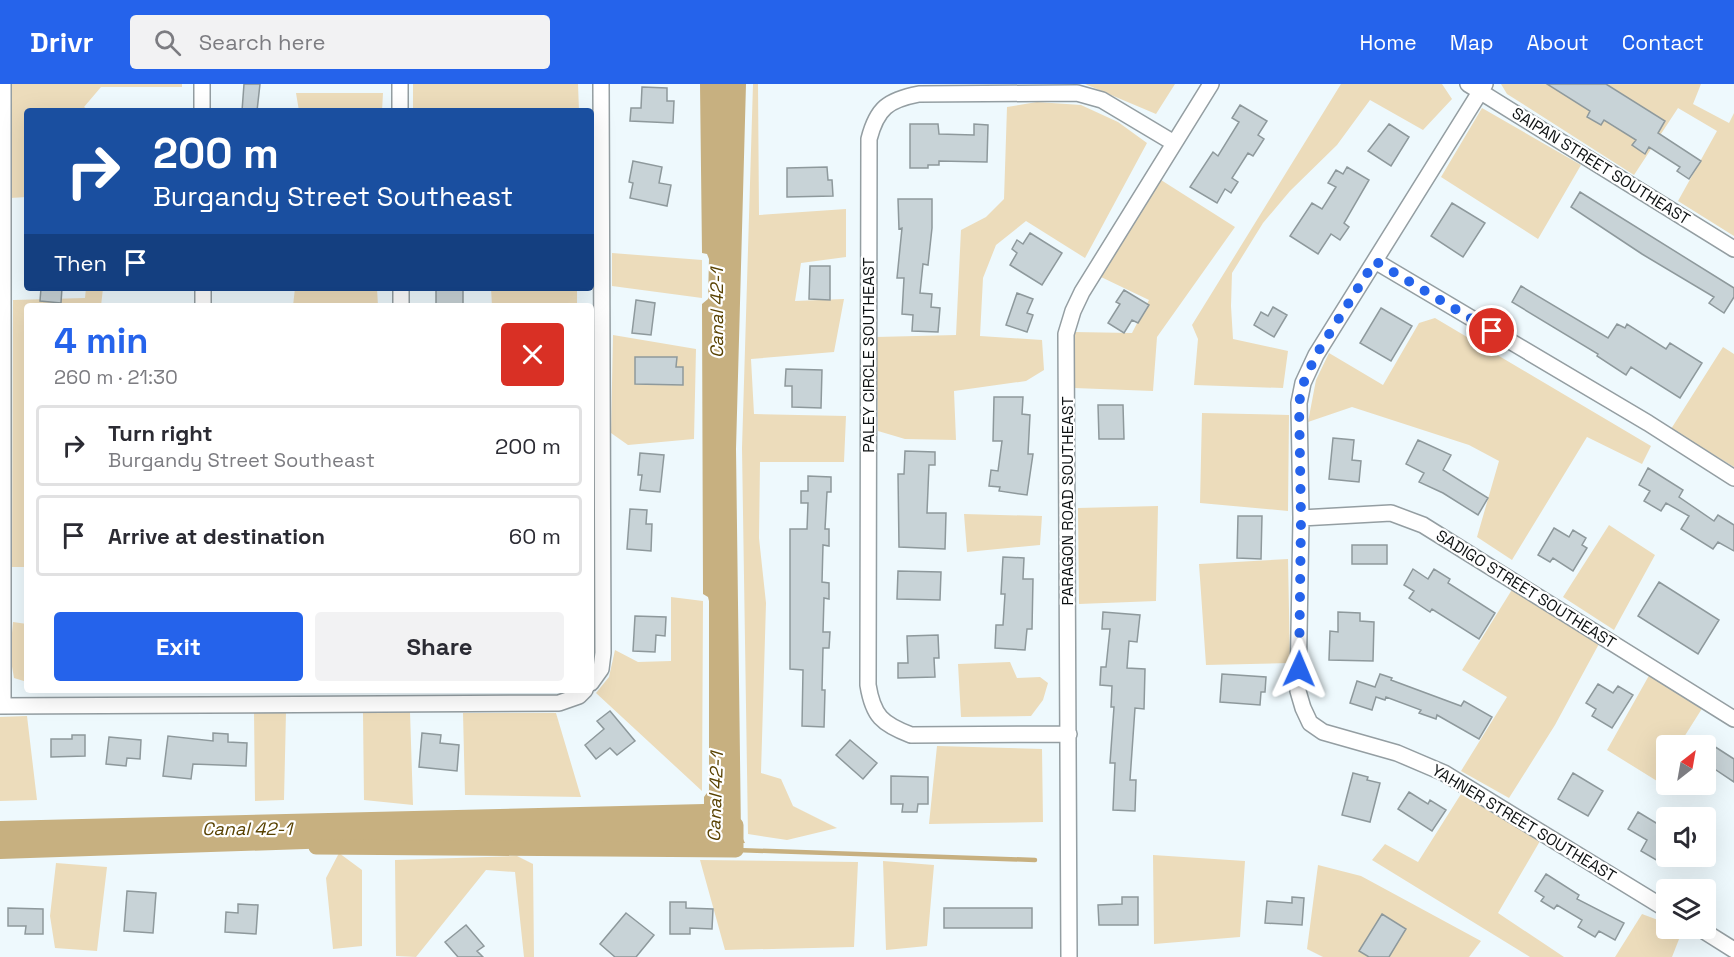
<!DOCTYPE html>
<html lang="en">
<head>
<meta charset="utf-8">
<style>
	body { margin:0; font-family:"Space Grotesk",sans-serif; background:#f2f2f3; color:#2b2b33; height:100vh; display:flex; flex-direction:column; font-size:22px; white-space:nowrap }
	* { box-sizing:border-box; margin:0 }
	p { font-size:20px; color:#7c7c81 }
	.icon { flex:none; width:33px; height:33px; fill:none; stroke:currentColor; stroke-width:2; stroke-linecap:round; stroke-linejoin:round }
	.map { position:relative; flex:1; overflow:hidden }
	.drawer { position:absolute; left:24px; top:219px; width:570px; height:390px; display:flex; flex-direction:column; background:#fff; border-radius:6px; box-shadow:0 6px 24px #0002 }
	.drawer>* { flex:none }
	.top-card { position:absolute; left:24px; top:24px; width:570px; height:183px; border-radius:6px; box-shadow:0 6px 24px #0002; background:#1a4fa0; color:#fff; overflow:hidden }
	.needle { width:39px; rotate:31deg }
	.buttons { position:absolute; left:1656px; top:651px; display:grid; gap:12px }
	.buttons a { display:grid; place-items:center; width:60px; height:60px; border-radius:6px; background:#fff; box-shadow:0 6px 24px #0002; font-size:30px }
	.pin { position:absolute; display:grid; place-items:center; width:51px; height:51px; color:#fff; margin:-26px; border:3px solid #fff; border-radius:50%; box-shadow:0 2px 6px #0007 }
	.me { position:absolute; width:66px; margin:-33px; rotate:1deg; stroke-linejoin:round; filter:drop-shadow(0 0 4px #0008) }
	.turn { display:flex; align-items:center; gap:21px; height:126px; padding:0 30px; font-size:27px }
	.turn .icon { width:78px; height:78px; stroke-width:2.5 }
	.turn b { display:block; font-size:42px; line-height:51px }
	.then { display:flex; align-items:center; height:57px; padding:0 30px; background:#0003; gap:12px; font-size:22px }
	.round { display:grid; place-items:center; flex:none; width:63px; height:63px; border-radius:6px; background:#f2f2f3 }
	.overview { display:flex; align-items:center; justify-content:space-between; height:102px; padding:0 30px }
	h1 { font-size:36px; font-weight:700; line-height:45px; color:#2563eb }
	.action { display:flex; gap:12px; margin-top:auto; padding:12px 30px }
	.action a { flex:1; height:69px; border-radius:6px; background:#2563eb; color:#fff; font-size:24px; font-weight:700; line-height:69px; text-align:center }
	.action a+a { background:#f2f2f3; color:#2b2b33 }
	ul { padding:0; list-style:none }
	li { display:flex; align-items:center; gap:18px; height:81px; margin:0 12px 9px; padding:0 18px; border:3px solid #e1e1e2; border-radius:6px }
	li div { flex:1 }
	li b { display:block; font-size:22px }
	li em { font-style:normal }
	header { display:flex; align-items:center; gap:36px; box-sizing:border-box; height:84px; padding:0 30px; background:#2563eb; color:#fff }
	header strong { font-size:28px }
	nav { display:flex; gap:33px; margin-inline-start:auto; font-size:21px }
	.search { width:420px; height:54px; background:#f2f2f3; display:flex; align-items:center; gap:15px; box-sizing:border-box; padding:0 21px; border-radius:6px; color:#7c7c81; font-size:22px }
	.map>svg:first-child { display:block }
</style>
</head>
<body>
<header>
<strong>Drivr</strong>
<div class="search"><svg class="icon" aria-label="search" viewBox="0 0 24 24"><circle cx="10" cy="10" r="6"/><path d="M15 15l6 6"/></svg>Search here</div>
<nav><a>Home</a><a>Map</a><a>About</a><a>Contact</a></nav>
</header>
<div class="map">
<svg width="1734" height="873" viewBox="0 0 1734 873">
	<rect width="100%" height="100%" fill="#eef9fd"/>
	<path fill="#ecdcbb" d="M10,0h172v3h-81l-17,20 6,4h-63v86l-17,1z
		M413,0h165l1,27h-166z
		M753,0h5l1,131 87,-6v48l-45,6 -6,38 49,-2 -10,53 -83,7 3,55 92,2 -2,46h-84l-1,76 7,65 -5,170 20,6 12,27 44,22 -50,12 -39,-6 -6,-386z
		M1085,0h90l-19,30z
		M1341,0h101l10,15 -29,31 -53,-30 -33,45 -47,46 -27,32 -31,50 -1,33 2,33 55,12 -5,37 -89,-3 4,-46 -6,-14z
		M1501,0h200l-8,20 36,19 5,-10v123l-56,-35 39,-70 -39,-23 -44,67 -127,-81z
		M383,9l-1,18h-83l-3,-18z
		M1037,18l44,3 37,17 29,21 -62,115 -59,-37 -30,24 -13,33 -3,58 62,4 2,30 -18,11 -72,10 2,49 -51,-1 -27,-8 -2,-94 80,-2 5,-105 25,-13 18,-18 3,-92z
		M1482,24l99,57 -43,74 -97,-62z
		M1161,96l74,47 -78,110 -4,54 -79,-3v-56l58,1 17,-33 -48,-23z
		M612,169l90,7v38l-90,-12z
		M86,204h17l-2,18h-74v261h-15l1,-267 72,-2z
		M295,204h82l1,18h-85z
		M491,204h86v18h-85z
		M1435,234l216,128 -9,18 -55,-27 -75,123 -35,-23 22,-76 -30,-16 -117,-38 -44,15 8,-42 13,-27 54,32 36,-62z
		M613,251l83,14 -2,90 -66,6 -17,-12z
		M1723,263l11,7v113l-63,-38z
		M1202,329l87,2 -1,96 -88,-8z
		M1158,422l-2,95 -77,3 -1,-96z
		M964,430l78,2 -2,29 -73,7z
		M1609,441l46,30 -41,75 -51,-33z
		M1288,475l2,104 -84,2 -7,-101z
		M1513,504l87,54 -45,83 -46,73 -48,-27 46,-74 -45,-27z
		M671,513l32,4 -1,190 -106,-98 13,-16 6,-27 23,12 33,-1z
		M13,538l14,2v58l-13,-4 -4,-23z
		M1010,578l7,16 23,-1 8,6 -5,17 -12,16 -70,1 -3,-53z
		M1651,588l52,35 -24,38 -13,1v20l-9,15 -50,-31z
		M254,628h32l-2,88 -29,1z
		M410,628l3,93 -49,-5 -1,-87z
		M463,629h93l25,84 -116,-2z
		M27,632l10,84 -37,1v-84z
		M937,662l105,3 1,73 -114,2z
		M1461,710l79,47 -42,72 66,44h-34l-158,-97 13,-16 33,18z
		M339,769l23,17v76l-29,3 -7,-71z
		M1153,771l92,6 -5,76 -86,7z
		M517,772l16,8 1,93h-10l-9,-85 -29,-2 -70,87 -20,-1 -1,-96z
		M700,776l158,2 -4,85 -129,3z
		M883,777l51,4 -7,81 -41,4z
		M56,779l51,4 -10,84 -42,-3 -5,-32z
		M1318,781l43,11 120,65 -12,16h-146l-16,-8z
		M1642,830l24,9v5l17,1 -11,28h-57z"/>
	<path fill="#c7b080" d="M700,0h46l-10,365 5,386 4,8 -401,5 -5,-2 -4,2 -335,11v-38l704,-17v-7l5,-7v-189l-1,-4 -5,-3 -1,-290 6,-5 1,-40 -2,-5 -5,-1z"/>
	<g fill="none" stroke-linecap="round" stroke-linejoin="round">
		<path stroke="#c7b080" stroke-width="4.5" d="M736,766l299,10"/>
		<path stroke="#c7b080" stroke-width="15" d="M316,763l420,3v-25"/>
	</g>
	<path fill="#c8d3d7" stroke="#8e999c" stroke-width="1.5" d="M244,0h16l-3,27h-15z
		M1547,0h59l59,37 -7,12 43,28 -12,18 -12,-8 3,-4 -31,-20 -4,7 -13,-9 4,-5 -32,-20 -3,5 -14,-8 3,-6z
		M642,3l25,1v13h7l-1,22 -43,-2 1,-13h10z
		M1240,21l27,16 -9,14 6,4 -11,17 -5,-3 -16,25 6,4 -7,11 -6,-4 -8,14 -27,-16 23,-35 5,4 21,-34 -7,-4z
		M910,40h28l1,10 35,1v-11l14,1 -1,37 -48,-1v4h-11v3h-18z
		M1389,40l20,13 -18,29 -23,-15z
		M633,77l29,6 -3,16 12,2 -4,21 -37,-8 3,-15 -4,-1z
		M827,83l1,13h4l1,16 -46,1v-29z
		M1347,83l22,13 -25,43 5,4 -9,13 -9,-6 -13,20 -28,-18 22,-33 10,6 14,-22 -8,-4 8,-13 7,4z
		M1580,108l154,96v9l-10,16 -15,-10 5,-6 -72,-43 -71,-47z
		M898,115h34v29l-4,37 -5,-1 -3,29 12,1 -1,13 9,1 -2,24 -26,-1 1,-16 -11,-1 2,-36h-7l5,-50 -3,1z
		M1452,119l33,20 -22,34 -32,-21z
		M1030,149l32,20 -20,32 -32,-20 7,-12 -5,-4 5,-9 6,4z
		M810,182h20v34l-21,-1z
		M1521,202l87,52 9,-14 8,4 2,-4 39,25 4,-6 32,20 -22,35 -49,-31 -5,8 -29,-19 1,-2 -86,-52z
		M41,204h21l-1,15 -21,-2z
		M436,204h27v18h-27z
		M1124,206l25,15 -11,18 -6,-3 -8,13 -16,-10 12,-19 -4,-2z
		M1017,209l16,6 -6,14 6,2 -6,17 -21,-7z
		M636,216l19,3 -4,32 -19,-2z
		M1273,223l14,8 -13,22 -20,-12 7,-13 7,4z
		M1381,224l31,18 -21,35 -31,-18z
		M635,273h42l-1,10h7v18l-48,-1z
		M786,285l36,1 -1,38 -29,-1v-21h-7z
		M994,313h29l-1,17 8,1 -2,39h5l-6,41 -28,-4 1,-4 -11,-1 2,-16 7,1 4,-30h-9z
		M1098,321h25l1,34h-25z
		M1333,354l21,2 -2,20 9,1 -2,21 -30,-3z
		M1418,356l33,15 -8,15 45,28 -10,17 -35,-22 -24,-11 5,-9 -18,-9z
		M905,367l30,1v13h-6l-2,48h19l-1,36 -46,-2 -1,-73h6z
		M640,369l24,2 -4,37 -20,-2 2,-15h-4z
		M1648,384l35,22 -4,7 35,24 4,-6 16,10v26l-16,-9 -5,7 -32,-20 8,-13 -23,-13 -5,8 -17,-10 6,-10 -11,-6z
		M808,392l23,1v15h-4l-2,37h4v17l-6,-1 -1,37 7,1v16l-5,-1 -1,34h7l-1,16h-6l-1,42h3l-1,37 -22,-1 1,-56 -13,-1v-140h17l1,-26h-7v-12h7z
		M630,425l17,1 -1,14h6l-1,27 -24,-2z
		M1238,432h24l-1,43 -24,-1z
		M1554,444l15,9 4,-7 13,8 -4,7 5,3 -14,23 -20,-13 -3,4 -12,-7z
		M1352,461h35v19h-35z
		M1003,473l21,1 -1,21h10l-1,50h-5l-2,21 -30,-2 1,-23h7l2,-31h-4z
		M1413,485l15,10 6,-10 16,10 -2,4 47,30 -16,26 -47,-30 -2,3 -21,-14 5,-7 -10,-6z
		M898,487l43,1 -1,28 -43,-1z
		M1659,498l60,38 -21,34 -60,-38z
		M1103,528l37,3 -3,27 -8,-1 -2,27 18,1 -1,40 -9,-1 -5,72h6l-1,31 -22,-1 2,-47h-5l4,-56h-3l1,-21 -12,-1 1,-18h5l4,-38h-8z
		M1338,528l22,1v8l14,1 -1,39 -44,-1 1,-29 8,1z
		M635,532l31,1 -1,19 -9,-1 -1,17 -22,-1z
		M938,551l1,23h-5l1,19 -37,1v-15h10l-1,-27z
		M1222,590l44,3 -1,15h-4l-1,13 -40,-3z
		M1380,590l12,4 -1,2 70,26 3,-5 28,16 -13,22 -42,-24 -1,4 -17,-6 2,-3 -35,-13 -1,3 -9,-3 -4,13 -22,-7 7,-22 18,6z
		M1598,600l15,9 5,-7 15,9 -21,33 -20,-12 4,-7 -10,-6z
		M610,627l25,30 -18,14 -7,-7 -14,11 -11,-14 19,-16 -7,-8z
		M213,649l15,1v8l19,1 -1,23 -53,-2 -2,15 -28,-3 5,-40 45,5z
		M422,649l19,2 -1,8 19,2 -2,26 -38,-4z
		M72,651h13v21l-34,1v-18h21z
		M109,653l32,3 -1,19 -13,-1 -1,8 -20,-2z
		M850,656l27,23 -14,16 -27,-24z
		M1706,657l28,18v23l-21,-14 -7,13z
		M1353,689l15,4 -1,3 13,3 -10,39 -28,-7z
		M1573,689l30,18 -15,25 -30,-17z
		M891,692l37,1v27h-10l-1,8h-15l1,-8h-12z
		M1409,708l19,12 2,-4 16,10 -14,21 -34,-22z
		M1638,728l28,17v18l-8,14 -17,-10 6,-11 -19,-11z
		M1546,790l33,21 -2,4 47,24 -9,17 -16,-9 -4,6 -17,-10 4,-7 -25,-15 -3,4 -13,-8 3,-4 -9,-6z
		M127,807l29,2 -3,40 -29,-2z
		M1122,813h16v28h-39l-1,-20 24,-1z
		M1292,813l12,1 -2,27 -37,-2 2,-22 25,2z
		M670,818h16v6l27,1 -1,20 -22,-1v6h-20z
		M238,820l20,1 -2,29 -31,-2 1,-20 12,1z
		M8,824l35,1v25h-18l1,-8h-18z
		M944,824h88v20h-88z
		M626,829l28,22 -18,22h-21l-15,-13z
		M1382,830l24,15 -17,28h-20l-10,-6z
		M466,841l18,21 -7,5 6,6h-25l-13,-15z"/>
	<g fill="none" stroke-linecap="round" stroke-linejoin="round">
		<g stroke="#949ea2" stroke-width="18">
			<path id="minor" d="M3,0v622
				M202,0v27
				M400,0v27
				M1468,0l266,165
				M1485,0l-169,271 -13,28 -4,20 2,115 -3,173 5,17 7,15 13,9 74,21 47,20 222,136
				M1375,177l273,162 86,55
				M203,204v18
				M401,204v18
				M1301,434l90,-5 32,12 311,194
				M591,599l10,-14 2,-16 -2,-569
				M0,622l559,-3 20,-7 6,-6
				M1069,650l-158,1c-29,-11 -38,-19 -43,-50l1,-546c8,-31 19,-39 50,-45l158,-1 25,7 72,43
				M1699,844l35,22
				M1069,873l-3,-623 7,-23 9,-19 129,-208"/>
		</g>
		<use href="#minor" stroke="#fff" stroke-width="15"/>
	</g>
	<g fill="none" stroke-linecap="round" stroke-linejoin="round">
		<path stroke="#2563eb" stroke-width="10" stroke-dasharray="0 18" d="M1299,585l2,-151 -2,-115 4,-19 13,-29 59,-94 117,70"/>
	</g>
	<g text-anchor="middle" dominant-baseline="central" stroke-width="4.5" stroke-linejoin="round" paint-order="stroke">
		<g font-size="16" fill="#0f1314" stroke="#fff">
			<text transform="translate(1601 82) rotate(32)">SAIPAN STREET SOUTHEAST</text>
			<text transform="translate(868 271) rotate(-90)">PALEY CIRCLE SOUTHEAST</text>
			<text transform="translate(1067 417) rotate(-90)">PARAGON ROAD SOUTHEAST</text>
			<text transform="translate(1526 505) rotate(32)">SADIGO STREET SOUTHEAST</text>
			<text transform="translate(1524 739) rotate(31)">YAHNER STREET SOUTHEAST</text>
		</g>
		<g font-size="18" font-style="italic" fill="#594202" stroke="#fff">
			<text transform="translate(716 229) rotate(-90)">Canal 42-1</text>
			<text transform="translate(715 713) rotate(-88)">Canal 42-1</text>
			<text x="247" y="744">Canal 42-1</text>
		</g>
	</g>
</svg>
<div class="buttons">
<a><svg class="needle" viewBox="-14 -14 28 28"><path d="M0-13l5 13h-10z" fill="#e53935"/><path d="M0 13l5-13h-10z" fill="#7c7c81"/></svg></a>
<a><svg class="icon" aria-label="sound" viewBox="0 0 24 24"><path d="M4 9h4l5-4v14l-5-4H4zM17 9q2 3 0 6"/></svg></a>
<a><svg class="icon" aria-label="layers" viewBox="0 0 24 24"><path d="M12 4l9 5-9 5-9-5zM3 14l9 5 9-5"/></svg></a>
</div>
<div class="pin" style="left:1492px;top:247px;background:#d93025"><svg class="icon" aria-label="arrive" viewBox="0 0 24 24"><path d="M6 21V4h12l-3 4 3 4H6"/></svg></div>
<svg class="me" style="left:1299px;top:585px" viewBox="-20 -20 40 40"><path d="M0-17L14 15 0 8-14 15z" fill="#2563eb" stroke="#fff" stroke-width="4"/></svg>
<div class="top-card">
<div class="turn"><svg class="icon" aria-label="right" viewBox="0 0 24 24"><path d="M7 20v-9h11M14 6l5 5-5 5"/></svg><div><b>200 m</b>Burgandy Street Southeast</div></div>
<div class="then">Then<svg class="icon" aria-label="arrive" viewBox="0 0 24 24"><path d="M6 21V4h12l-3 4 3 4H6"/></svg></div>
</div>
<section class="drawer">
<div class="overview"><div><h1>4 min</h1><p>260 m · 21:30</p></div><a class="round" style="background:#d93025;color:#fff"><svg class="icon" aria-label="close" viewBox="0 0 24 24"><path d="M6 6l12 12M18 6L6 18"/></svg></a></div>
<ul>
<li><svg class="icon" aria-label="right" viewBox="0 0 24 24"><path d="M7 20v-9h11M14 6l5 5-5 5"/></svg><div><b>Turn right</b><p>Burgandy Street Southeast</p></div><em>200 m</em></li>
<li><svg class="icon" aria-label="arrive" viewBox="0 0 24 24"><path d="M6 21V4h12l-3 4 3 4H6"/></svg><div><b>Arrive at destination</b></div><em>60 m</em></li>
</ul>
<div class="action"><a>Exit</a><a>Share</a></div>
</section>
</div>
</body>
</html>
